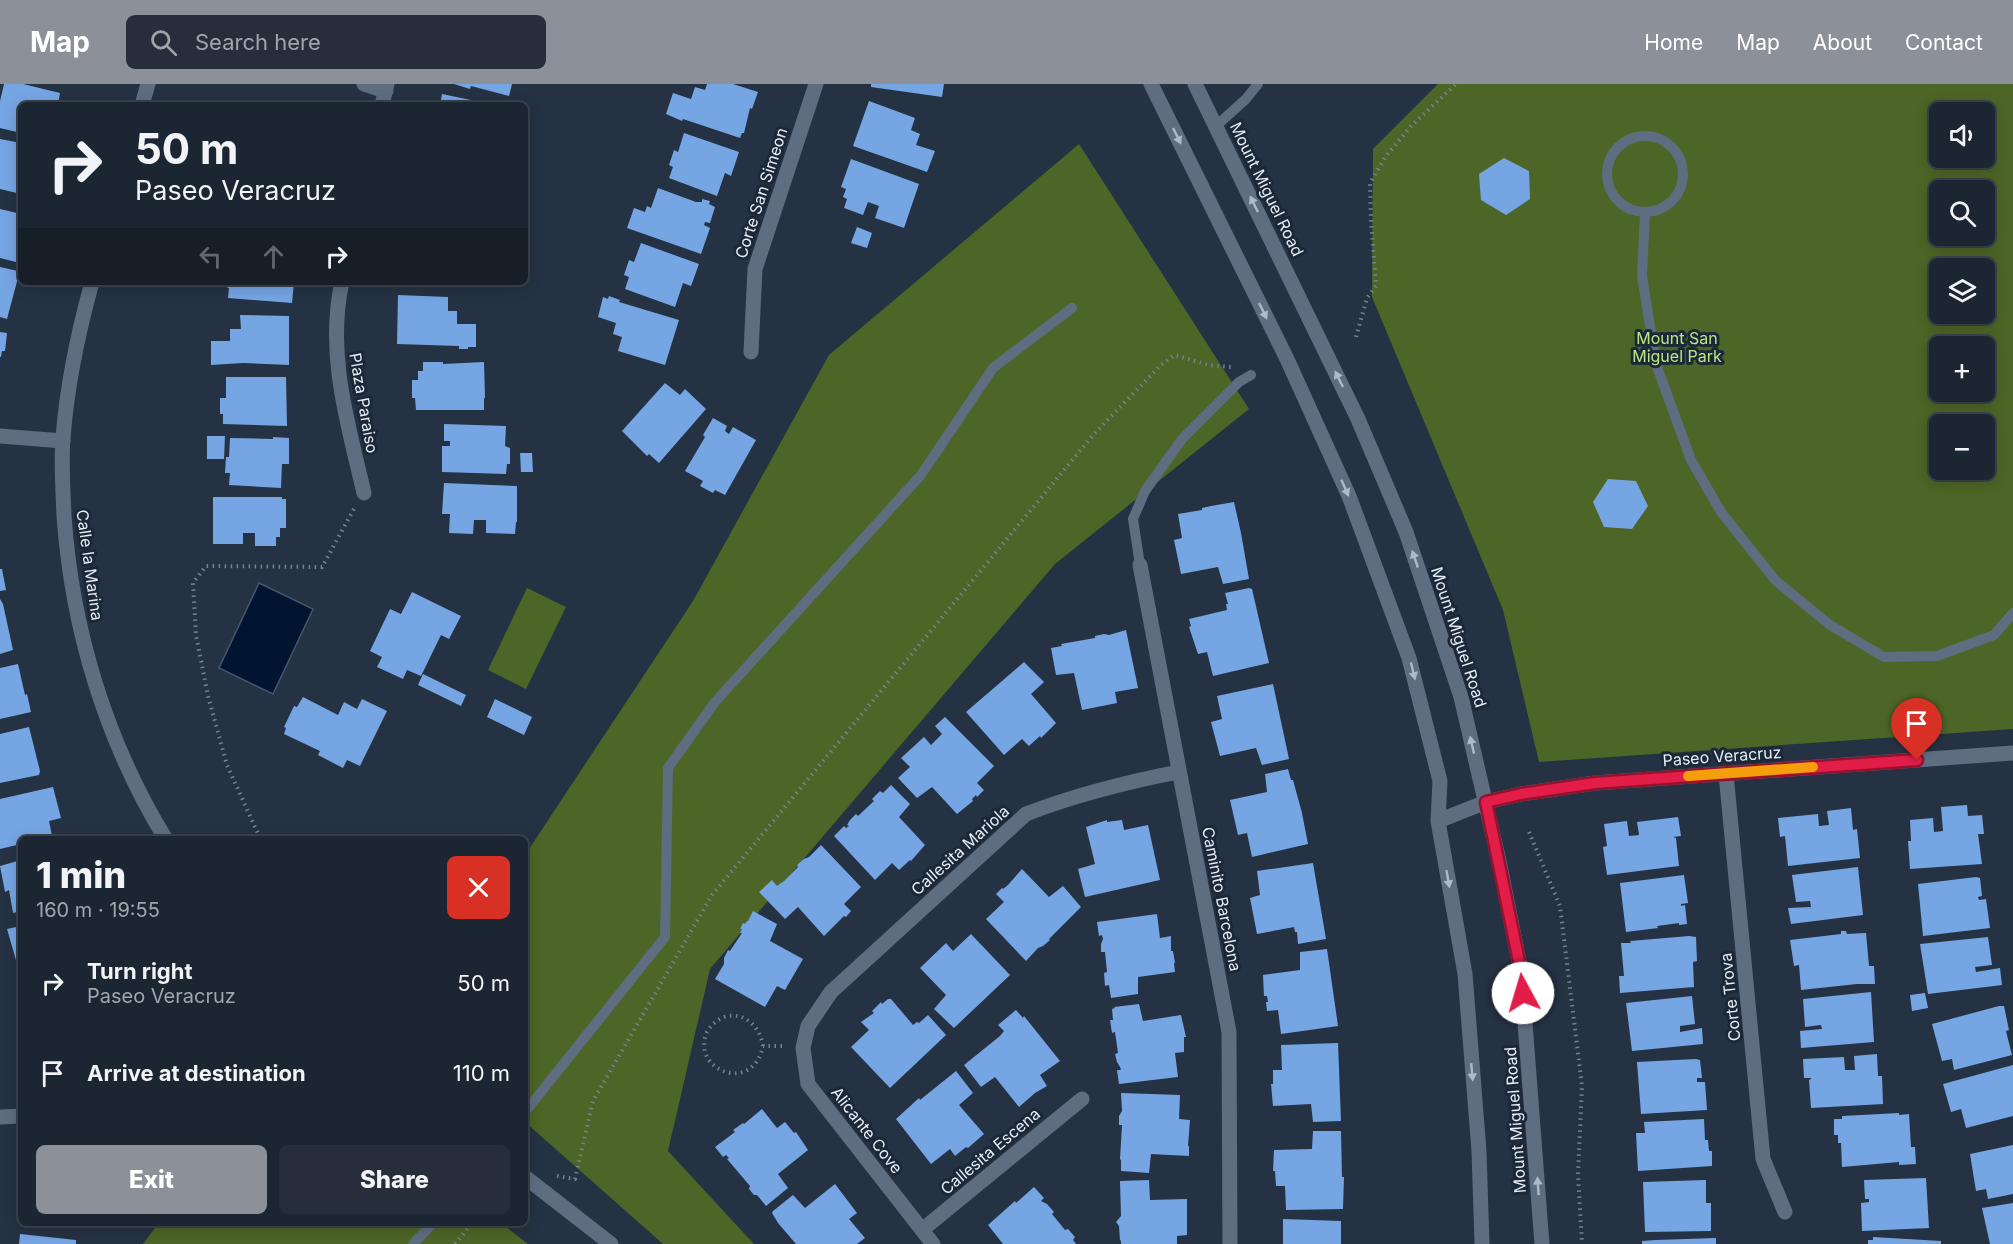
<!DOCTYPE html>
<html lang="en">
<head>
<meta charset="utf-8">
<style>
	body { margin:0; font-family:Inter,sans-serif; background:#252e3a; color:#f1f3f6; height:100vh; display:flex; flex-direction:column; font-size:22px; white-space:nowrap }
	* { box-sizing:border-box; margin:0 }
	p { font-size:20px; color:#a0a5ac }
	.icon { flex:none; width:33px; height:33px; fill:none; stroke:currentColor; stroke-width:2; stroke-linecap:round; stroke-linejoin:round }
	.map { position:relative; flex:1; overflow:hidden }
	.side { position:absolute; left:18px; top:752px; width:510px; height:390px; display:flex; flex-direction:column; background:#1c2632; border-radius:9px; box-shadow:0 3px 15px #0003,0 0 0 2px #3a434d }
	.side>* { flex:none }
	.top-card { position:absolute; left:18px; top:18px; width:510px; height:183px; border-radius:9px; box-shadow:0 3px 15px #0003,0 0 0 2px #3a434d; background:#1c2632; color:#f1f3f6; overflow:hidden }
	.tools { position:absolute; left:1929px; top:18px; display:grid; gap:12px }
	.tools a { display:grid; place-items:center; width:66px; height:66px; border-radius:9px; background:#1c2632; box-shadow:0 3px 15px #0003,0 0 0 2px #3a434d; font-size:30px }
	.pin { position:absolute; display:grid; place-items:center; width:51px; height:51px; color:#fff; margin:-62px -26px; border-radius:50% 50% 50% 0; rotate:-45deg; box-shadow:0 0 6px #0007 }
	.pin .icon { rotate:45deg }
	.me { position:absolute; width:66px; margin:-33px; rotate:354deg; stroke-linejoin:round; filter:drop-shadow(0 0 4px #0008) }
	.turn { display:flex; align-items:center; gap:21px; height:126px; padding:0 18px; font-size:27px }
	.turn .icon { width:78px; height:78px; stroke-width:2.5 }
	.turn b { display:block; font-size:42px; line-height:51px }
	.lanes { display:flex; align-items:center; height:57px; padding:0 18px; background:#0003; justify-content:center; gap:30px; direction:ltr }
	.lanes .off { opacity:.35 }
	.round { display:grid; place-items:center; flex:none; width:63px; height:63px; border-radius:9px; background:#252e3a }
	.summary { display:flex; align-items:center; justify-content:space-between; height:102px; padding:0 18px }
	h1 { font-size:36px; font-weight:800; line-height:45px }
	.button { display:flex; gap:12px; margin-top:auto; padding:12px 18px }
	.button a { flex:1; height:69px; border-radius:9px; background:#8c9099; color:#fff; font-size:24px; font-weight:800; line-height:69px; text-align:center }
	.button a+a { background:#252e3a; color:#f1f3f6 }
	ul { padding:0; list-style:none }
	li { display:flex; align-items:center; gap:18px; height:90px; padding:0 18px }
	li div { flex:1 }
	li b { display:block; font-size:22px }
	li em { font-style:normal }
	header { display:flex; align-items:center; gap:36px; box-sizing:border-box; height:84px; padding:0 30px; background:#8c9099; color:#fff }
	header strong { font-size:28px }
	nav { display:flex; gap:33px; margin-inline-start:auto; font-size:21px }
	.search { width:420px; height:54px; background:#252e3a; display:flex; align-items:center; gap:15px; box-sizing:border-box; padding:0 21px; border-radius:9px; color:#a0a5ac; font-size:22px }
	.map>svg:first-child { display:block }
</style>
</head>
<body>
<header>
<strong>Map</strong>
<div class="search"><svg class="icon" aria-label="search" viewBox="0 0 24 24"><circle cx="10" cy="10" r="6"/><path d="M15 15l6 6"/></svg>Search here</div>
<nav><a>Home</a><a>Map</a><a>About</a><a>Contact</a></nav>
</header>
<div class="map">
<svg width="2013" height="1160" viewBox="0 0 2013 1160">
	<rect width="100%" height="100%" fill="#253243"/>
	<path fill="#4d6526" fill-rule="evenodd" d="M1438,0h575v645l-474,33 -36,-152 -131,-313 1,-148zM1940,28h44v46h-44zM1940,106h44v46h-44zM1940,184h44v46h-44zM1940,262h44v46h-44zM1940,340h44v46h-44z
		M1079,60l170,265 -194,155 -345,405 -42,182 86,93h-91l-138,-122v-267l168,-254 136,-246z
		M527,504l39,19 -40,82 -38,-19z
		M164,1138l337,1 27,21h-385l12,-16z"/>
	<path fill="#011531" stroke="#45566d" stroke-width="1.5" d="M259,499l54,26 -40,85 -54,-26z"/>
	<path fill="#76a5e4" d="M4,0h19l37,9 -2,12h-37v28l-21,-5v-27z
		M454,0h58l-3,12 -38,-10 -1,3z
		M707,0h26l25,8 -6,17 -2,-1 -6,25h-2l-2,5 -57,-19 -1,2 -16,-7 7,-21 18,6 4,-12 10,3z
		M871,0h73l-2,13 -71,-10z
		M442,10l48,10v1h-50z
		M869,17l46,17 -4,12 9,4 -4,11 19,6 -8,21 -74,-26z
		M684,49l55,19 -8,24 -6,-3 -8,23 -48,-18 4,-11 -4,-2 5,-15 4,2z
		M0,55l21,4v51l-21,-5z
		M1504,74l25,13 1,28 -24,16 -25,-15 -2,-26z
		M851,75l68,25 -15,44 -29,-10 4,-12 -11,-4 -5,13 -19,-7 3,-9 -4,-2 3,-8 -5,-2z
		M658,104l38,14h6v-3l8,2 -1,3 6,3 -5,16 -5,-1 -1,3 6,3 -9,26 -74,-26 7,-20 11,4 2,-6 4,2z
		M0,125l21,5 -1,49 -20,-5z
		M857,143l15,6 -5,15 -16,-5z
		M641,159l58,21 -8,22 -8,-3 -8,24 -50,-18 4,-12 -5,-2 5,-15 5,2z
		M0,183l18,4 1,3 -12,45 -7,-2z
		M226,198h68l-2,21 -64,-5 1,-10 -3,-1z
		M398,211l50,2v14h9v13h19v23h-8v2h-9v-3l-62,-2z
		M609,212l11,4 -1,2 60,18 -14,45 -47,-14 4,-14 -9,-3 3,-11 -18,-6 5,-20 5,2z
		M240,231l49,1v49l-46,-2 -32,2v-24h19v-12h11z
		M0,248l7,1 -2,18h-3l-1,6h-1z
		M423,278h20v2l41,-2 1,36h-1v12h-68l-1,-12h-3v-18h6v-9h5z
		M226,293h60l1,49 -64,-2v-10h-3v-16h6z
		M665,299l15,12 5,-6 21,20 -47,54 -10,-9 -2,2 -25,-25z
		M713,334l14,8 -2,5 4,3 4,-7 23,13 -31,55 -10,-5 -2,3 -13,-7 3,-5 -18,-10 20,-34 -2,-2z
		M444,340l62,2 -1,20 5,2v16h-3l-1,10 -64,-2v-26h8v-5h-6z
		M207,352h18l-1,23h-17z
		M273,353l16,1v26h-7l-1,24 -52,-3 1,-12h-5l1,-16h3l1,-19 43,1z
		M520,369h12l1,19h-12z
		M1608,395l28,2 12,25 -16,23 -28,-2 -11,-25z
		M444,399l73,3v36h-1l-1,12 -29,-1v-13h-12l-1,14 -24,-1 1,-19h-8z
		M213,413h69v2h4v29h-6v9h-4v9h-21v-13h-12v11h-30z
		M1234,418l7,31 8,46 -26,5 -5,-17 -37,7 -7,-34 8,-2 -4,-24 24,-4v-2l9,-2z
		M0,485h2l4,21 -6,1z
		M1249,504l3,1 17,74 -56,13 -6,-24 -9,2 -9,-27 2,-1 -2,-7 38,-9 -1,-6h2l-3,-11z
		M412,508l49,24 -12,23 -8,-4 -20,41 -14,-6 -4,9 -26,-12 5,-10 -12,-6 20,-42 11,5z
		M0,515l3,5 10,46 -13,4z
		M1126,546l12,58 -23,4 2,11 -35,7 -8,-37 -18,2 -5,-27 11,-2 -1,-2 34,-6v-2l9,-2 5,1z
		M1024,578l20,20 -13,12 25,29 -15,15 -1,-2 -11,10 -7,-7 -18,16 -38,-43z
		M18,580l7,31 2,-1 4,18 -31,7v-51z
		M423,590l43,21 -5,11 -43,-21z
		M1273,600l16,75 -27,6 -6,-17 -36,8 -9,-34 11,-3 -5,-23z
		M303,613l35,18 6,-13 13,7 5,-10 25,12 -27,55 -13,-6 -4,8 -25,-13 2,-4 -36,-17 2,-6 -2,-1 10,-21 3,1z
		M495,615l37,18 -8,18 -37,-18z
		M945,633l49,49 -17,17 7,7 -7,7 -1,-2 -4,4 1,2 -16,13 -25,-27 -15,11 -19,-20 12,-11 -9,-9 23,-21 7,8 11,-11 -7,-8z
		M29,643l11,44 -1,4 -39,8v-49z
		M1288,685l3,11h2l9,33 6,31 -56,13 -5,-24 -9,2 -8,-35 37,-8 -2,-18z
		M891,701l19,19 -11,13 26,28 -14,16 -1,-1 -11,10 -7,-7 -17,17 -41,-44 10,-10 2,2 3,-2 -2,-1 3,-5 6,-6 2,2 16,-15 -2,-2 8,-8 3,2z
		M53,703l8,31 -12,3 3,15 -8,2h-23v6l-21,5v-50z
		M1967,721l1,11 14,-1 2,19h-6l4,30 -72,5 -2,-28h3l-1,-21 23,-2 1,14 9,-1 -2,-24z
		M1851,724l2,22 4,-1 3,29 -72,8 -3,-30 -5,1 -2,-19 40,-4 1,12 10,-1 -2,-14z
		M1678,733l3,19 -8,1 3,1 3,28 -72,9 -4,-28 4,-1 -3,-22 23,-3 2,15 10,-1 -2,-13z
		M1107,736v2l15,-2 2,10 24,-5 12,55 -75,17 -7,-28 17,-5 -9,-37z
		M821,761l40,42 -17,17 7,7 -5,6 -2,-1 -20,20 -26,-29 -13,12 -26,-27 13,-12 5,6 7,-5 14,-14 -1,-2 7,-6 5,-2z
		M21,776v51l-8,2 -4,-23 -4,2 -5,-26z
		M1313,779l13,76 -28,5 -1,-12h-2l-1,-5 -37,7 -7,-36 10,-3 -3,-24z
		M1858,783l5,48 -72,9 -3,-16 23,-1 -1,-6 -14,1 -4,-27z
		M1022,785l27,28 14,-11 18,21 -32,32 1,1 -7,6 -5,2 -12,13 -40,-42 18,-17 -8,-8 6,-6 1,1 5,-4z
		M1684,791l4,28 -7,1v2l4,-1 2,19 -8,1v-2l-22,3 1,2 -32,4 -6,-49z
		M1976,793l4,1 2,18 -4,1 1,3 7,-1 4,29 -67,8 -5,-52z
		M753,827l24,13 -7,17 33,18 -18,31 -8,-4 -12,21 -50,-28 9,-15v-6l4,-8 2,1 12,-18h-2l2,-4h-2l3,-6 2,1 2,-3h1z
		M1157,830l3,24 11,-2v15h2l2,12h-1l1,9 -37,5v17l-27,4 -2,-13 -4,1 -1,-13 3,-1 -2,-20h-4v-8l2,-5 -1,-4 -3,1 -2,-14z
		M21,842v48h-1l-13,-45z
		M1841,847h5l1,3 19,-1 3,33h5l1,18h-18l-56,6 -2,-25 -5,1 -4,-26 51,-6z
		M971,850l39,41 -56,53 -20,-19 12,-14 -26,-27 26,-25 7,8z
		M1689,852l7,1 1,24 -4,1 1,25 -74,6 -1,-17h5l-3,-33h10l-1,-2z
		M1988,853l4,28 -17,2 1,5 24,-4 2,17 -74,9 -8,-50z
		M1327,865l11,77 -57,8 -3,-24 -11,1 -1,-9h2l-1,-6h-3l-1,-21 37,-5v-18z
		M1871,908l3,50 -73,6 -1,-17 22,-2 -1,-4 -16,2 -2,-28z
		M1925,909l3,15 -16,3 -2,-16z
		M1692,912l3,28 -15,2v6l22,-4 1,16 -71,7 -6,-48z
		M888,915h3l22,26 4,-3 2,1 9,-8 18,20 -56,53 -39,-41 18,-17 -8,-8 13,-9 -2,-2 9,-9 1,2z
		M1139,920l4,17 38,-6 5,22h-2v15l-9,1 3,24 -59,7 -2,-14h4l-1,-3 -3,-5 -2,-8 3,-1 -3,-21 -3,1 -2,-13h3l-1,-11 3,-1 -1,-1z
		M1999,922h5l5,24 -3,1 6,24 -58,15 -2,-11 -10,2 -10,-37z
		M1016,926l7,8 1,-2 36,45 -20,14 7,11 -12,7 -16,14 -24,-30 -14,10 -17,-22 36,-29 4,-5 -6,-6z
		M1338,959l3,78 -28,1 -2,-18 -38,2 -2,-22h2v-14h9l-1,-25z
		M1877,970l1,22h4l1,28 -72,4 -2,-28 2,-1v-1h-7l-1,-19 41,-2 1,13h10l-1,-14z
		M1696,975l4,1 2,18h-5v4h8l2,28 -66,4 -4,-52z
		M2013,981v51l-47,12 -5,-19 -10,3 -8,-28z
		M956,987l17,22 -14,12 25,29 -16,14 -2,-1 -11,9 -5,-7 -19,15 -35,-45 23,-21 1,2z
		M1121,1009l59,2 -1,24 11,1 -2,26h1v10l-38,-2 -2,19 -28,-2v-11l-1,-1 2,-34h-3v-9l3,-5z
		M762,1025l15,19 8,-6 9,11 2,-1 12,18 -30,24 10,14 -22,18 -9,-11h-3l-5,-6 1,-3 -23,-27 2,-1 -3,-3 -3,2 -8,-10 20,-15 -2,-2 10,-7 1,1z
		M1899,1029v2l10,-1 2,33h4l1,17 -17,1v-3l-57,5 -1,-24h-3v-8h-4v-16h8v-3z
		M1704,1035l1,21h3l1,11h3v15l-74,5 -2,-38h9l-1,-11z
		M1313,1047h28l1,46h2l-1,32 -57,1 -1,-24h-9l-1,-15h-2l1,-21 38,-1z
		M2013,1061v49l-25,5 -2,-10 -10,2 -6,-37z
		M1926,1094l3,50 -67,3 -1,-28 8,-1v-3h-4l-1,-19z
		M1149,1096l1,20 37,-1v36l-10,1v8h-56v-4l-1,1 -1,-15 -3,-4 5,-6 -1,-35z
		M1706,1096v23h5v28l-66,1 -2,-50z
		M835,1100l22,29 -8,6 16,19 -8,6h-61l-18,-21 -6,-10 1,-2 20,-16 12,13z
		M1034,1103l10,11 -3,3 6,3 7,8 -2,2 13,16 3,-1 7,8 -2,3 3,4h-73l-15,-19 27,-24 1,2z
		M2013,1119v41h-23l-8,-36z
		M1283,1135l58,2v23h-58z
		M67,1138h35l-2,5 -33,-3z
		M20,1150l56,6v4h-57z
		M1873,1153l68,4v3h-73v-4h5z
		M1716,1154v6h-74v-3l14,-1z"/>
	<g fill="none" stroke-linecap="round" stroke-linejoin="round">
		<path stroke="#768290" stroke-width="4" stroke-dasharray="1.5 4.5" stroke-linecap="butt" d="M1356,253l11,-39 9,-12 -5,-66 -1,-37 16,-27 25,-30 45,-42
			M1529,748l31,74 22,180 -4,88 4,70
			M260,754l-33,-73 -19,-69 -12,-61 -3,-52 13,-17 116,1 32,-58
			M763,962c-3,-19 -18,-35 -39,-29 -7,3 -13,8 -17,15 -17,38 46,63 56,14h20
			M557,1092l18,3 18,-78 119,-206 381,-460 68,-70 14,-10 33,10 23,2
			M455,1160l18,-22"/>
		<path stroke="#5e6d80" stroke-width="10" d="M1216,42l30,-27 12,-15
			M1607 90a38 38 0 1 1 76 0a38 38 0 1 1-76 0Z
			M1645,129l-3,63 14,88 35,96 30,52 54,68 55,45 54,32 53,-1 57,-21 19,-22
			M1140,481l-7,-46 12,-28 37,-52 57,-57 12,-7
			M525,1028l140,-175 3,-169 47,-66 206,-227 72,-107 79,-60
			M413,1160l21,-22"/>
		<path stroke="#5e6d80" stroke-width="15" d="M364,0l22,7
			M382,21l5,-21
			M342,198c-16,71 6,142 22,211
			M751,268l4,-83 61,-185
			M0,352l63,5
			M1140,481l89,467 1,212
			M1726,690l37,385 22,53
			M0,1033l21,-1
			M922,1146l160,-131
			M933,1160l-125,-160 -5,-36 5,-22 23,-34 195,-178c49,-19 101,-32 152,-42"/>
		<path stroke="#5e6d80" stroke-width="15" d="M1151,0l136,275 62,137 60,162 31,123 -2,40 27,153 14,177 3,93
			M1195,0l163,335 48,113 55,165 38,164 22,110 21,273
			M142,21l6,-21
			M92,198c-14,51 -25,103 -29,156 -2,26 0,52 1,78 8,114 42,225 101,322
			M1438,737l48,-19 35,-8 74,-11 418,-30
			M525,1093l86,67"/>
	</g>
	<defs><path id="oneway-solid" d="M-6-.8H1V-3.2L6.5 0L1 3.2V.8H-6Z" transform="scale(1.5)"/></defs>
	<g fill="#aebac8">
		<use href="#oneway-solid" transform="translate(1177 52) rotate(64)"/>
		<use href="#oneway-solid" transform="translate(1254 120) rotate(-116)"/>
		<use href="#oneway-solid" transform="translate(1263 227) rotate(64)"/>
		<use href="#oneway-solid" transform="translate(1339 295) rotate(-116)"/>
		<use href="#oneway-solid" transform="translate(1345 404) rotate(66)"/>
		<use href="#oneway-solid" transform="translate(1415 475) rotate(-109)"/>
		<use href="#oneway-solid" transform="translate(1413 587) rotate(76)"/>
		<use href="#oneway-solid" transform="translate(1472 661) rotate(-103)"/>
		<use href="#oneway-solid" transform="translate(1448 795) rotate(80)"/>
		<use href="#oneway-solid" transform="translate(1472 988) rotate(85)"/>
		<use href="#oneway-solid" transform="translate(1538 1102) rotate(-94)"/>
	</g>
	<g fill="none" stroke-linecap="round" stroke-linejoin="round">
		<g stroke="#92132f" stroke-width="15">
			<path id="route" d="M1523,909l-2,-22 -35,-169 35,-8 74,-11 322,-23"/>
		</g>
		<use href="#route" stroke="#e11d48" stroke-width="10"/>
		<path stroke="#f59e0b" stroke-width="10" d="M1688,692l125,-9"/>
	</g>
	<g text-anchor="middle" dominant-baseline="central" stroke-width="6" stroke-linejoin="round" paint-order="stroke">
		<g font-size="16" fill="#e4edf8" stroke="#1c2838">
			<text transform="translate(1267 105) rotate(64)">Mount Miguel Road</text>
			<text transform="translate(761 109) rotate(-72)">Corte San Simeon</text>
			<text transform="translate(364 319) rotate(80)">Plaza Paraiso</text>
			<text transform="translate(90 481) rotate(82)">Calle la Marina</text>
			<text transform="translate(1459 553) rotate(72)">Mount Miguel Road</text>
			<text transform="translate(1722 672) rotate(-4)">Paseo Veracruz</text>
			<text transform="translate(960 766) rotate(-42)">Callesita Mariola</text>
			<text transform="translate(1222 815) rotate(79)">Caminito Barcelona</text>
			<text transform="translate(1730 913) rotate(-96)">Corte Trova</text>
			<text transform="translate(1515 1036) rotate(-94)">Mount Miguel Road</text>
			<text transform="translate(867 1046) rotate(52)">Alicante Cove</text>
			<text transform="translate(990 1067) rotate(-40)">Callesita Escena</text>
		</g>
		<g font-size="16" fill="#bce581" stroke="#1c2838">
			<text x="1677" y="254">Mount San<tspan x="1677" dy="18">Miguel Park</tspan></text>
		</g>
	</g>
</svg>
<div class="tools">
<a><svg class="icon" aria-label="sound" viewBox="0 0 24 24"><path d="M4 9h4l5-4v14l-5-4H4zM17 9q2 3 0 6"/></svg></a>
<a><svg class="icon" aria-label="search" viewBox="0 0 24 24"><circle cx="10" cy="10" r="6"/><path d="M15 15l6 6"/></svg></a>
<a><svg class="icon" aria-label="layers" viewBox="0 0 24 24"><path d="M12 4l9 5-9 5-9-5zM3 14l9 5 9-5"/></svg></a>
<a>+</a>
<a>−</a>
</div>
<div class="pin" style="left:1917px;top:676px;background:#d93025"><svg class="icon" aria-label="arrive" viewBox="0 0 24 24"><path d="M6 21V4h12l-3 4 3 4H6"/></svg></div>
<svg class="me" style="left:1523px;top:909px" viewBox="-20 -20 40 40"><circle r="19" fill="#fff"/><path d="M0-13L10 11 0 6-10 11z" fill="#e11d48"/></svg>
<div class="top-card">
<div class="turn"><svg class="icon" aria-label="right" viewBox="0 0 24 24"><path d="M7 20v-9h11M14 6l5 5-5 5"/></svg><div><b>50 m</b>Paseo Veracruz</div></div>
<div class="lanes"><svg class="icon off" aria-label="left" viewBox="0 0 24 24"><path d="M17 20v-9H6M10 6l-5 5 5 5"/></svg><svg class="icon off" aria-label="ahead" viewBox="0 0 24 24"><path d="M12 20V5M6 11l6-6 6 6"/></svg><svg class="icon" aria-label="right" viewBox="0 0 24 24"><path d="M7 20v-9h11M14 6l5 5-5 5"/></svg></div>
</div>
<section class="side">
<div class="summary"><div><h1>1 min</h1><p>160 m · 19:55</p></div><a class="round" style="background:#d93025;color:#fff"><svg class="icon" aria-label="close" viewBox="0 0 24 24"><path d="M6 6l12 12M18 6L6 18"/></svg></a></div>
<ul>
<li><svg class="icon" aria-label="right" viewBox="0 0 24 24"><path d="M7 20v-9h11M14 6l5 5-5 5"/></svg><div><b>Turn right</b><p>Paseo Veracruz</p></div><em>50 m</em></li>
<li><svg class="icon" aria-label="arrive" viewBox="0 0 24 24"><path d="M6 21V4h12l-3 4 3 4H6"/></svg><div><b>Arrive at destination</b></div><em>110 m</em></li>
</ul>
<div class="button"><a>Exit</a><a>Share</a></div>
</section>
</div>
</body>
</html>
